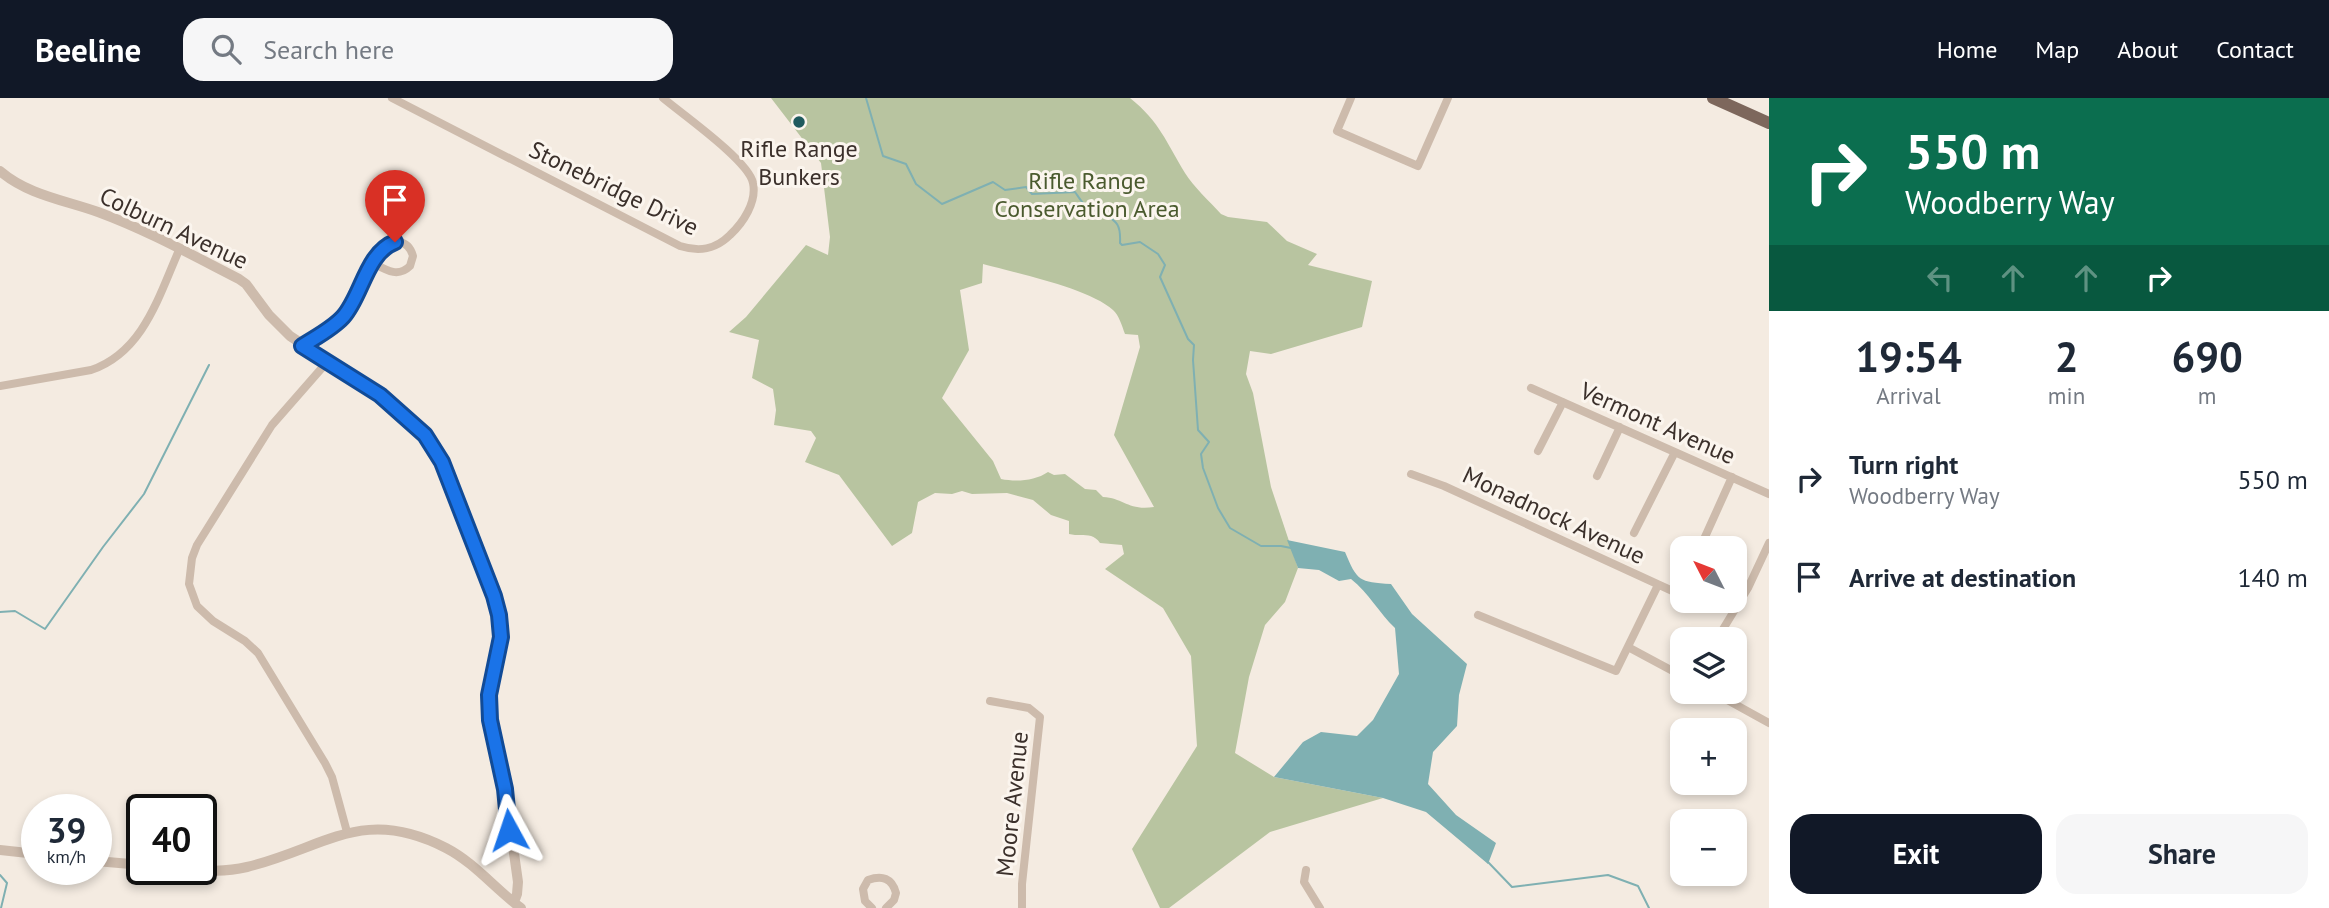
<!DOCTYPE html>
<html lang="en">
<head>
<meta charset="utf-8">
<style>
	body { margin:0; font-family:"PT Sans",sans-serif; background:#f6f6f7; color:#1f2937; height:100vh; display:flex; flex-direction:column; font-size:26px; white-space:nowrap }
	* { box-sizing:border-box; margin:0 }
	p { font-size:23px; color:#747a83 }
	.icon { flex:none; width:38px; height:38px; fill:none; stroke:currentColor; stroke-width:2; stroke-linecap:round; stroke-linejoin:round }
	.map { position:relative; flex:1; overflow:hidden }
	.panel { display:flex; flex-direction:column; background:#fff; width:560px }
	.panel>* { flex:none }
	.hud { background:#0b6e4f; color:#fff; overflow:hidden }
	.needle { width:46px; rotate:312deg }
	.buttons { position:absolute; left:1670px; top:438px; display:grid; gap:14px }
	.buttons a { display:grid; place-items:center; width:77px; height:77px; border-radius:14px; background:#fff; box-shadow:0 4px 10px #0003; font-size:35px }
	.speed { position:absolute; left:21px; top:696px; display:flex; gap:14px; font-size:35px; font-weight:700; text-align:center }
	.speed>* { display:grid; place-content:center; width:91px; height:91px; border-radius:50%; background:#fff; box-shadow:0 4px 10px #0003; line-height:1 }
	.speed small { font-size:18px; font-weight:400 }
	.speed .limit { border:4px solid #111; border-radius:10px; background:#fff; color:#111 }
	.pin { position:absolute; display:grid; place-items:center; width:60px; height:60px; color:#fff; margin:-72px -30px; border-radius:50% 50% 50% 0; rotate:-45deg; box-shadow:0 0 7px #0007 }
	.pin .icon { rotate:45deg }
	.me { position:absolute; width:77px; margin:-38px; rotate:355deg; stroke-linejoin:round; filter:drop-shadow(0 0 5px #0008) }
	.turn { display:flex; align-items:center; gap:24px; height:147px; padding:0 21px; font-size:32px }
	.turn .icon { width:91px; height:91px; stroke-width:2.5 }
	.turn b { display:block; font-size:49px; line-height:60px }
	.lanes { display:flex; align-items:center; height:66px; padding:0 21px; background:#0003; justify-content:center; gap:35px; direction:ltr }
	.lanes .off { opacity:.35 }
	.eta { display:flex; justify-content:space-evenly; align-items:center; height:119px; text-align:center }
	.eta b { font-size:42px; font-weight:700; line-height:49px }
	.cta { display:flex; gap:14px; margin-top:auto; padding:14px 21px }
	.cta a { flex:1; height:80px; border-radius:21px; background:#111827; color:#fff; font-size:28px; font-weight:700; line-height:80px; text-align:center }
	.cta a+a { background:#f6f6f7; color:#1f2937 }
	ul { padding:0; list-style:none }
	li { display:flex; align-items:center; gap:21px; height:98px; padding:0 21px }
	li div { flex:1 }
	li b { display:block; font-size:26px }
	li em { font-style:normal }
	header { display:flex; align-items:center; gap:42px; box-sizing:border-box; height:98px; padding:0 35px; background:#111827; color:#fff }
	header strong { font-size:33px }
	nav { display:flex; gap:38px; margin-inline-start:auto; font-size:24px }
	.search { width:490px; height:63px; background:#f6f6f7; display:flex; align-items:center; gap:18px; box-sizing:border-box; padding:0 24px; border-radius:21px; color:#747a83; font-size:26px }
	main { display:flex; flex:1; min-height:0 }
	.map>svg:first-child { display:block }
</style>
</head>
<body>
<header>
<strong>Beeline</strong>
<div class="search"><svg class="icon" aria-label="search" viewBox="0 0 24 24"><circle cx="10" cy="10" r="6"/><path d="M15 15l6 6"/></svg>Search here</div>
<nav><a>Home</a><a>Map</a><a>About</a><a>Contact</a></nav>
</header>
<main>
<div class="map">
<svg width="1769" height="810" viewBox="0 0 1769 810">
	<rect width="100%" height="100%" fill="#f4ebe1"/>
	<path fill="#b8c4a0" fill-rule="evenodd" d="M771,0h359c30,24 36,44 55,75 8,13 25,29 36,41l7,3 39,5 20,19 30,13 -9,11 64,16 -10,46 -91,27 -21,-3 -4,23 7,19 18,94 27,81 -13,34 -20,23 -16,52 -14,76 39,24 109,21 -113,34 -101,76h-9l-28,-59 65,-103 -6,-90 -28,-48 -58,-39 19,-15 -2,-9 -22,-2c-8,-12 -19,-6 -31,-9v-13l-18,-6 -18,-15 -26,-7 -35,1 -10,-3 -10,3 -17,-1 -17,9 -6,31 -20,13 -53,-71 -34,-13 11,-24 -5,-7 -37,-6 2,-15 -3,-21 -21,-11 7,-38 -30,-8 17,-15 60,-72 22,10 2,-18 -9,-74zM983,166c33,9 106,24 130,46 6,5 9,16 12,24l13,1 2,12 -26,88 40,72c-26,4 -30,-9 -51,-10l-7,-7 -11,-1 -20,-15 -11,1 -6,-3c-13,9 -32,10 -47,7l-8,-18 -51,-63 27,-48 -9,-60 22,-7z"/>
	<path fill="#7fb0b2" d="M1287,442l58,12c12,29 14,30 46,32l21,30 55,50 -8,31 -2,31 -24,26 -5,32 28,31 40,28 -8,21 -62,-52 -43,-14 -109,-21 29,-35 18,-10 36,4 16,-16 26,-46 -4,-46c-16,-15 -26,-35 -44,-49l-12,2 -20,-11 -21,-2z"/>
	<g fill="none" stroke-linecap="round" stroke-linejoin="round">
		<path stroke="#7fb0b2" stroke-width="2" d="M866,0l17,58 23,8 10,20 26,20 51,-22 12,8 21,-3 6,7 43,-2c3,4 7,11 11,14 4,3 11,3 16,6 15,10 19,12 18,31l2,2 18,-3 18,12 7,11 -5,12 28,62 6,6 -1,15 5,70 11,12 -8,12 2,14 15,40 12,20 31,18h20l10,2
			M0,514l15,-1 30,18 58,-82 41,-53 65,-129
			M1488,764l24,25 96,-12 30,11 11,22
			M0,777l7,8 -6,25"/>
		<path stroke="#cdbbac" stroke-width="8" d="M392,0l288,148c19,6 35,4 50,-11 13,-12 27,-33 23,-52 -4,-22 -71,-69 -90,-85
			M1351,0l-14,33 81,35 30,-68
			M302,248c13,-9 30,-16 40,-28 14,-16 32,-78 57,-76 8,1 12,7 14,14l-3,10c-12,12 -24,4 -37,-3
			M328,263l-56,64 -75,120 -5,13 -3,26 8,22 16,15 32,20 13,12 67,110 7,14 15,55
			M0,288l91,-16c53,-18 68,-75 89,-122
			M1531,290l238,106
			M1538,353l25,-49
			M1411,376l33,12 235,108 3,-7
			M1597,378l23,-49
			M1634,435l41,-81
			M1700,450l32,-71
			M1478,517l138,56 42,-86
			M1717,541l31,-51 21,-45
			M1628,549l54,29
			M1711,593l58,32
			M990,603l39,7 11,9 -18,167v24
			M1306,772l-2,12 16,26
			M872,810l-7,-7 -2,-12 5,-9c14,-5 24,-2 28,13l-2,7 -8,8"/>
		<path stroke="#cdbbac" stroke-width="10" d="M0,73c28,24 64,29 98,41 49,18 94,43 141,67l7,5 23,31 21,21 90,59 45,40 17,27 52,134 5,19 2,22 -12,58 1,25 15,69 13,93 -1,12 -3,8
			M0,752l37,4
			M96,763l46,4
			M183,772c22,1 42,2 64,-3 78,-19 115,-62 199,-19 29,15 49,41 75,60"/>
		<path stroke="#7d675c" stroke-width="12" d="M1713,0l56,25"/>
	</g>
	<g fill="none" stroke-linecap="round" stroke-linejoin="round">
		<g stroke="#114b97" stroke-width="18">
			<path id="route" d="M395,144c-29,11 -33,54 -52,75 -11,12 -27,20 -41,29l78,49 45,40 17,27 52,134 5,19 2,22 -12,58 1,25 15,69 4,41"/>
		</g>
		<use href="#route" stroke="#1a73e8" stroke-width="12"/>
	</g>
	<circle fill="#1f5a5e" stroke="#fbf5ee" stroke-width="2.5" cx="799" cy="24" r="7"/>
	<g text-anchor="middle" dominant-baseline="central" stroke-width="6" stroke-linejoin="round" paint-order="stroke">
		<g font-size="24" fill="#3b302b" stroke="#fbf5ee">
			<text x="799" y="50">Rifle Range<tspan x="799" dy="28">Bunkers</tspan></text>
		</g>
		<g font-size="24" fill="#4a5a2e" stroke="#fbf5ee">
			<text x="1087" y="82">Rifle Range<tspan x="1087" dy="28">Conservation Area</tspan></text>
		</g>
		<g font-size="24" fill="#3b302b" stroke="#fbf5ee">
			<text transform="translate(614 90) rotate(26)">Stonebridge Drive</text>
			<text transform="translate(174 130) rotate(25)">Colburn Avenue</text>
			<text transform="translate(1658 325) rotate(24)">Vermont Avenue</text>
			<text transform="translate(1554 417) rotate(25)">Monadnock Avenue</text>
			<text transform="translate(1012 706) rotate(-84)">Moore Avenue</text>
		</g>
	</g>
</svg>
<div class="buttons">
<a><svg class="needle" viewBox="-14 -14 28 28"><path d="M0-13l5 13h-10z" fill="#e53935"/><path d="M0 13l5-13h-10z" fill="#747a83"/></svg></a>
<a><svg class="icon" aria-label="layers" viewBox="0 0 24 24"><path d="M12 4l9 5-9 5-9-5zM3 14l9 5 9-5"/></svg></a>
<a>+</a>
<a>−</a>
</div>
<div class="speed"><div>39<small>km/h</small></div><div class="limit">40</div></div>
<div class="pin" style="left:395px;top:144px;background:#d93025"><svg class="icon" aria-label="arrive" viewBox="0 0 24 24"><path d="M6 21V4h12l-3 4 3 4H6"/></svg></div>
<svg class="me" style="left:509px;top:732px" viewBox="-20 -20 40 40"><path d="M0-17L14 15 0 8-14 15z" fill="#1a73e8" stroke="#fff" stroke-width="4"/></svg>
</div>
<section class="panel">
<div class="hud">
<div class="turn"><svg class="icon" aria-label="right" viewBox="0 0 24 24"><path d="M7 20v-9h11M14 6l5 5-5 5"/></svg><div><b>550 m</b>Woodberry Way</div></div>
<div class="lanes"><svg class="icon off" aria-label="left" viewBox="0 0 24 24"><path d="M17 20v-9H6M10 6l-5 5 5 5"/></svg><svg class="icon off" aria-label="ahead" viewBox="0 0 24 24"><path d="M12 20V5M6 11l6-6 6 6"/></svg><svg class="icon off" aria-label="ahead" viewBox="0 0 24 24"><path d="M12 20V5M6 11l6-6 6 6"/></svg><svg class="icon" aria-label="right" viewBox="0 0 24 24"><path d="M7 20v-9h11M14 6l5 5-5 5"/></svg></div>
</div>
<div class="eta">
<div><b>19:54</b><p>Arrival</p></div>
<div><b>2</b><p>min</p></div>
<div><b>690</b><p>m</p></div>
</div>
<ul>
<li><svg class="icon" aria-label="right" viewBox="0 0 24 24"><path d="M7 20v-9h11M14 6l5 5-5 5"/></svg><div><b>Turn right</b><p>Woodberry Way</p></div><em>550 m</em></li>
<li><svg class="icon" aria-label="arrive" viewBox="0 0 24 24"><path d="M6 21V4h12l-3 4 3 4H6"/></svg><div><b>Arrive at destination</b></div><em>140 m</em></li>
</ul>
<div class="cta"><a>Exit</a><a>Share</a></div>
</section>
</main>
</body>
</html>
